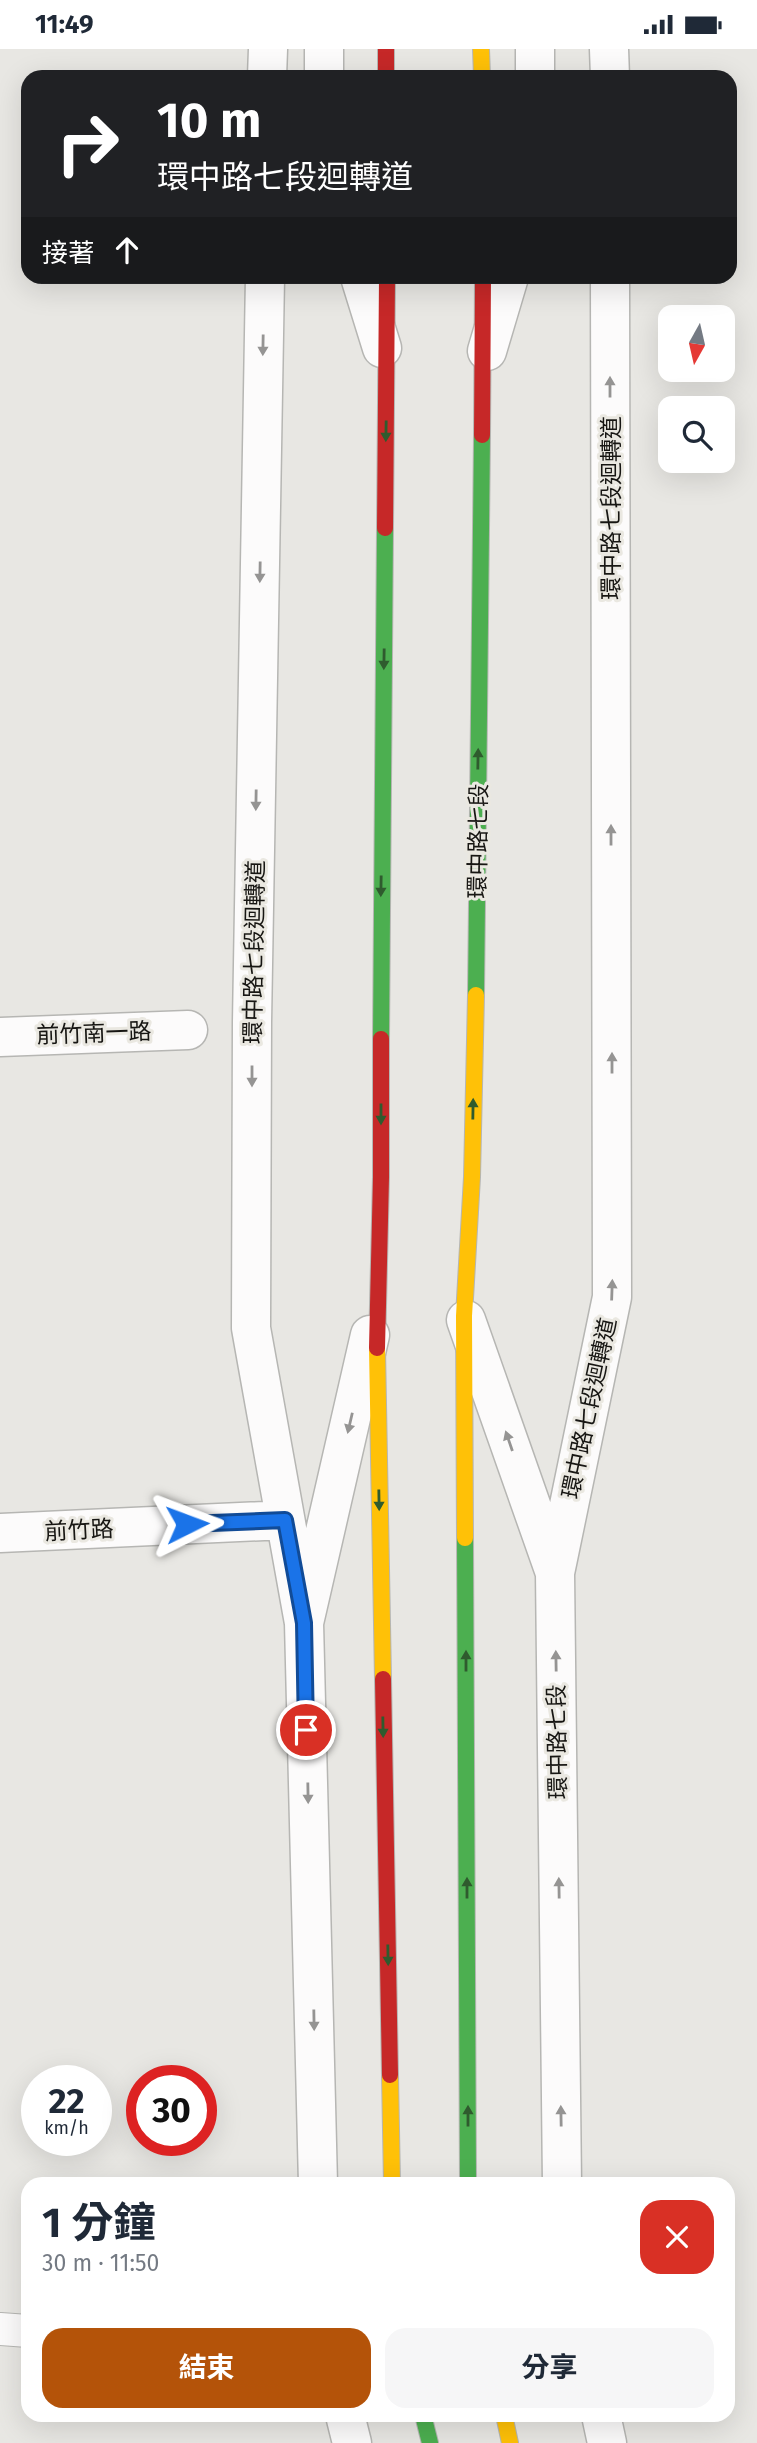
<!DOCTYPE html>
<html lang="zh-TW">
<head>
<meta charset="utf-8">
<style>
	body { margin:0; font-family:"Fira Sans","Noto Sans TC",sans-serif; background:#f6f6f7; color:#1f2937; height:100vh; display:flex; flex-direction:column; font-size:26px; white-space:nowrap }
	* { box-sizing:border-box; margin:0 }
	p { font-size:23px; color:#747a83 }
	.icon { flex:none; width:38px; height:38px; fill:none; stroke:currentColor; stroke-width:2; stroke-linecap:round; stroke-linejoin:round }
	.map { position:relative; flex:1; overflow:hidden }
	.panel { position:absolute; left:21px; top:2128px; width:714px; height:245px; display:flex; flex-direction:column; background:#fff; border-radius:21px; box-shadow:0 7px 28px #0002 }
	.panel>* { flex:none }
	.banner { position:absolute; left:21px; top:21px; width:716px; height:214px; border-radius:21px; box-shadow:0 7px 28px #0002; background:#202124; color:#fff; overflow:hidden }
	.needle { width:46px; rotate:188deg }
	.buttons { position:absolute; left:658px; top:256px; display:grid; gap:14px }
	.buttons a { display:grid; place-items:center; width:77px; height:77px; border-radius:14px; background:#fff; box-shadow:0 7px 28px #0002; font-size:35px }
	.speed { position:absolute; left:21px; top:2016px; display:flex; gap:14px; font-size:35px; font-weight:700; text-align:center }
	.speed>* { display:grid; place-content:center; width:91px; height:91px; border-radius:50%; background:#fff; box-shadow:0 7px 28px #0002; line-height:1 }
	.speed small { font-size:18px; font-weight:400 }
	.speed .limit { border:10px solid #d22; background:#fff; color:#111 }
	.pin { position:absolute; display:grid; place-items:center; width:60px; height:60px; color:#fff; margin:-30px; border:4px solid #fff; border-radius:50%; box-shadow:0 2px 7px #0007 }
	.me { position:absolute; width:77px; margin:-38px; rotate:87deg; stroke-linejoin:round; filter:drop-shadow(0 0 5px #0008) }
	.turn { display:flex; align-items:center; gap:24px; height:147px; padding:0 21px; font-size:32px }
	.turn .icon { width:91px; height:91px; stroke-width:2.5 }
	.turn b { display:block; font-size:49px; line-height:60px }
	.then { display:flex; align-items:center; height:66px; padding:0 21px; background:#0003; gap:14px; font-size:26px }
	.round { display:grid; place-items:center; flex:none; width:74px; height:74px; border-radius:21px; background:#f6f6f7 }
	.headline { display:flex; align-items:center; justify-content:space-between; height:119px; padding:0 21px }
	h1 { font-size:42px; font-weight:700; line-height:52px }
	.cta { display:flex; gap:14px; margin-top:auto; padding:14px 21px }
	.cta a { flex:1; height:80px; border-radius:21px; background:#b45309; color:#fff; font-size:28px; font-weight:700; line-height:80px; text-align:center }
	.cta a+a { background:#f6f6f7; color:#1f2937 }
	.status { display:flex; justify-content:space-between; align-items:center; height:49px; padding:0 35px; background:#fff; direction:ltr }
	.status svg { height:19px; fill:currentColor }
	.map>svg:first-child { display:block }
</style>
</head>
<body>
<div class="status"><b>11:49</b><svg viewBox="0 0 49 12"><path d="M0 12V9h3v3zM5 12V6h3v6zM10 12V3h3v9zM15 12V0h3v12zM26 1h20v11H26zM47 4h2v5h-2z"/></svg></div>
<div class="map">
<svg width="757" height="2394" viewBox="0 0 757 2394">
	<rect width="100%" height="100%" fill="#e8e7e3"/>
	<g fill="none" stroke-linecap="round" stroke-linejoin="round">
		<g stroke="#b6b6b3" stroke-width="34">
			<path id="lane" d="M0,2280l28,2"/>
		</g>
		<g stroke="#b6b6b3" stroke-width="41">
			<path id="street" d="M324,0v28
				M609,0l1,28
				M267,28l1,-28
				M535,28v-28
				M265,228l-13,745 -1,306 53,295
				M360,228l22,71
				M487,302l22,-74
				M0,988l188,-7
				M466,1271l89,253 7,611
				M0,1484l285,-13
				M555,1524l57,-276 -2,-1020
				M318,2135l-14,-561 66,-288
				M345,2366l7,28
				M601,2366l6,28"/>
		</g>
		<g stroke="#b6b6b3" stroke-width="18">
			<path id="fast" d="M476,946l6,-560
				M381,990l4,-511
				M465,1489l3,646
				M423,2366l7,28"/>
		</g>
		<g stroke="#b6b6b3" stroke-width="18">
			<path id="slow" d="M481,0l1,28
				M377,1299l6,331
				M465,1489l-1,-222 8,-139 4,-182
				M390,2026l2,109
				M504,2366l6,28"/>
		</g>
		<g stroke="#b6b6b3" stroke-width="18">
			<path id="jam" d="M386,0v28
				M482,386l1,-158
				M385,479l2,-251
				M377,1299l4,-171v-138
				M383,1630l7,396"/>
		</g>
		<use href="#lane" stroke="#fcfbfb" stroke-width="32"/>
		<use href="#street" stroke="#fcfbfb" stroke-width="38"/>
		<use href="#fast" stroke="#4caf50" stroke-width="16"/>
		<use href="#slow" stroke="#ffc107" stroke-width="16"/>
		<use href="#jam" stroke="#c62828" stroke-width="16"/>
	</g>
	<defs><path id="oneway-solid" d="M-6-.8H1V-3.2L6.5 0L1 3.2V.8H-6Z" transform="scale(1.75)"/></defs>
	<g fill="#959493">
		<use href="#oneway-solid" transform="translate(263 296) rotate(91)"/>
		<use href="#oneway-solid" transform="translate(610 338) rotate(-90)"/>
		<use href="#oneway-solid" transform="translate(260 523) rotate(91)"/>
		<use href="#oneway-solid" transform="translate(256 751) rotate(91)"/>
		<use href="#oneway-solid" transform="translate(611 786) rotate(-90)"/>
		<use href="#oneway-solid" transform="translate(612 1014) rotate(-90)"/>
		<use href="#oneway-solid" transform="translate(252 1027) rotate(90)"/>
		<use href="#oneway-solid" transform="translate(612 1241) rotate(-88)"/>
		<use href="#oneway-solid" transform="translate(350 1374) rotate(103)"/>
		<use href="#oneway-solid" transform="translate(509 1392) rotate(-109)"/>
		<use href="#oneway-solid" transform="translate(556 1612) rotate(-91)"/>
		<use href="#oneway-solid" transform="translate(308 1744) rotate(89)"/>
		<use href="#oneway-solid" transform="translate(559 1839) rotate(-91)"/>
		<use href="#oneway-solid" transform="translate(314 1971) rotate(89)"/>
		<use href="#oneway-solid" transform="translate(561 2067) rotate(-91)"/>
	</g>
	<g fill="#2f5b2e">
		<use href="#oneway-solid" transform="translate(386 382) rotate(91)"/>
		<use href="#oneway-solid" transform="translate(384 610) rotate(91)"/>
		<use href="#oneway-solid" transform="translate(478 710) rotate(-89)"/>
		<use href="#oneway-solid" transform="translate(381 837) rotate(91)"/>
		<use href="#oneway-solid" transform="translate(473 1060) rotate(-89)"/>
		<use href="#oneway-solid" transform="translate(381 1065) rotate(90)"/>
		<use href="#oneway-solid" transform="translate(379 1451) rotate(89)"/>
		<use href="#oneway-solid" transform="translate(466 1612) rotate(-90)"/>
		<use href="#oneway-solid" transform="translate(383 1678) rotate(89)"/>
		<use href="#oneway-solid" transform="translate(467 1839) rotate(-90)"/>
		<use href="#oneway-solid" transform="translate(388 1906) rotate(89)"/>
		<use href="#oneway-solid" transform="translate(468 2067) rotate(-90)"/>
	</g>
	<g fill="none" stroke-linecap="round" stroke-linejoin="round">
		<g stroke="#114b97" stroke-width="18">
			<path id="route" d="M187,1475l98,-4 19,103 2,107"/>
		</g>
		<use href="#route" stroke="#1a73e8" stroke-width="12"/>
	</g>
	<g text-anchor="middle" dominant-baseline="central" stroke-width="6" stroke-linejoin="round" paint-order="stroke">
		<g font-size="23" fill="#171613" stroke="#eae8e1">
			<text transform="translate(611 459) rotate(-90)">環中路七段迴轉道</text>
			<text transform="translate(478 792) rotate(-89)">環中路七段</text>
			<text transform="translate(254 903) rotate(-89)">環中路七段迴轉道</text>
			<text transform="translate(94 984) rotate(-2)">前竹南一路</text>
			<text transform="translate(589 1359) rotate(-78)">環中路七段迴轉道</text>
			<text transform="translate(79 1481) rotate(-3)">前竹路</text>
			<text transform="translate(557 1693) rotate(-91)">環中路七段</text>
		</g>
	</g>
</svg>
<div class="buttons">
<a><svg class="needle" viewBox="-14 -14 28 28"><path d="M0-13l5 13h-10z" fill="#e53935"/><path d="M0 13l5-13h-10z" fill="#747a83"/></svg></a>
<a><svg class="icon" aria-label="search" viewBox="0 0 24 24"><circle cx="10" cy="10" r="6"/><path d="M15 15l6 6"/></svg></a>
</div>
<div class="speed"><div>22<small>km/h</small></div><div class="limit">30</div></div>
<div class="pin" style="left:306px;top:1681px;background:#d93025"><svg class="icon" aria-label="arrive" viewBox="0 0 24 24"><path d="M6 21V4h12l-3 4 3 4H6"/></svg></div>
<svg class="me" style="left:187px;top:1475px" viewBox="-20 -20 40 40"><path d="M0-17L14 15 0 8-14 15z" fill="#1a73e8" stroke="#fff" stroke-width="4"/></svg>
<div class="banner">
<div class="turn"><svg class="icon" aria-label="right" viewBox="0 0 24 24"><path d="M7 20v-9h11M14 6l5 5-5 5"/></svg><div><b>10 m</b>環中路七段迴轉道</div></div>
<div class="then">接著<svg class="icon" aria-label="ahead" viewBox="0 0 24 24"><path d="M12 20V5M6 11l6-6 6 6"/></svg></div>
</div>
<section class="panel">
<div class="headline"><div><h1>1 分鐘</h1><p>30 m · 11:50</p></div><a class="round" style="background:#d93025;color:#fff"><svg class="icon" aria-label="close" viewBox="0 0 24 24"><path d="M6 6l12 12M18 6L6 18"/></svg></a></div>
<div class="cta"><a>結束</a><a>分享</a></div>
</section>
</div>
</body>
</html>
